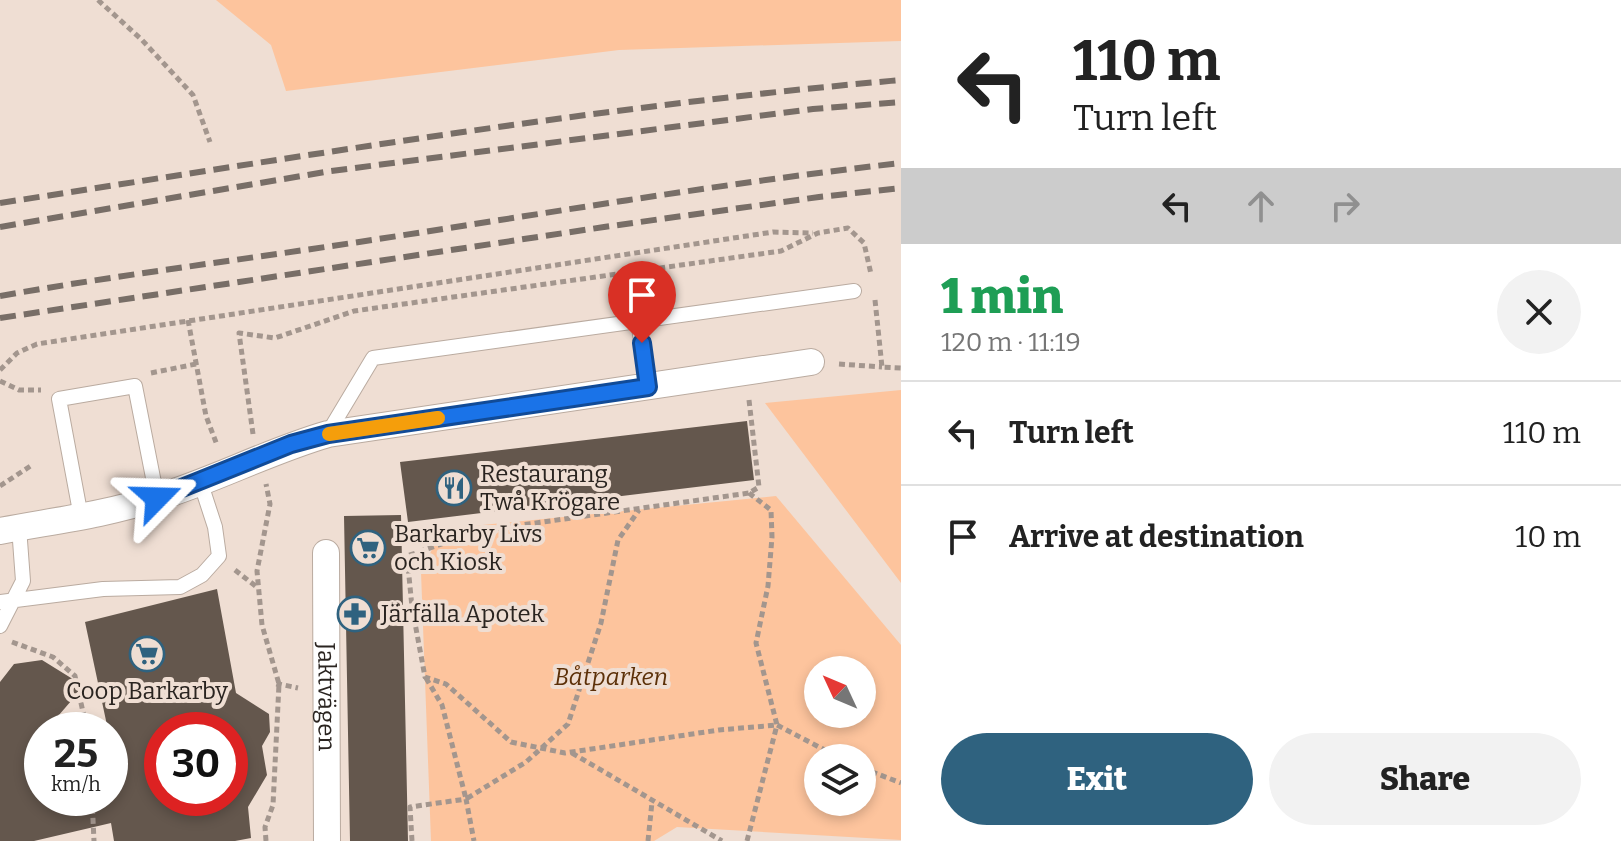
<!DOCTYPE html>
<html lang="en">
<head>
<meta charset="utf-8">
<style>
	body { margin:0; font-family:Bitter,serif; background:#f2f2f2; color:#222; height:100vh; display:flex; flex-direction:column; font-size:30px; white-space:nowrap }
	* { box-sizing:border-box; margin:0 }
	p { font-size:26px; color:#767676 }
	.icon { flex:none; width:44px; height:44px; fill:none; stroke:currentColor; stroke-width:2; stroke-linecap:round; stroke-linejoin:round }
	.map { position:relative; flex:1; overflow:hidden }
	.sheet { display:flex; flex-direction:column; background:#fff; width:720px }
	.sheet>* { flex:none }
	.banner { background:#fff; color:#222; overflow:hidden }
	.needle { width:52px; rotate:314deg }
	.fabs { position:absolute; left:804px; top:656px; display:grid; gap:16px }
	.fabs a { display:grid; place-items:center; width:72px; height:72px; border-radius:50%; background:#fff; box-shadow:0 4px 12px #0003; font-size:40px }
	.speed { position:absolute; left:24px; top:712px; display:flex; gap:16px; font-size:40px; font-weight:700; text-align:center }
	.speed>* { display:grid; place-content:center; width:104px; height:104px; border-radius:50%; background:#fff; box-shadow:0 4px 12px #0003; line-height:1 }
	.speed small { font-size:20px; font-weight:400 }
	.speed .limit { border:12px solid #d22; background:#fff; color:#111 }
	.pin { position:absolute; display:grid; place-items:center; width:68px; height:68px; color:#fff; margin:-82px -34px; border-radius:50% 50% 50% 0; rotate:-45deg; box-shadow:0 0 8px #0007 }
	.pin .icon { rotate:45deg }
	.me { position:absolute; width:88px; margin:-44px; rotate:68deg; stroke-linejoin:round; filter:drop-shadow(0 0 6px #0008) }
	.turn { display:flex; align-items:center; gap:28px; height:168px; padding:0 40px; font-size:36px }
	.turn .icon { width:104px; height:104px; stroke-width:2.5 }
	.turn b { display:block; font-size:56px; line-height:68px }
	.lanes { display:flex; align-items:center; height:76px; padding:0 40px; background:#0003; justify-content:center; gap:40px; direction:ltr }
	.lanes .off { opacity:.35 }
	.round { display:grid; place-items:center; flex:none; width:84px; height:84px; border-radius:42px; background:#f2f2f2 }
	.headline { display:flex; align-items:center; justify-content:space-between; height:136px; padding:0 40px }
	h1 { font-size:48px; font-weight:800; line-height:60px; color:#1e9e55 }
	.button { display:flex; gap:16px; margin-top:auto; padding:16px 40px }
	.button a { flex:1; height:92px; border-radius:48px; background:#2f627f; color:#fff; font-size:32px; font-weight:800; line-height:92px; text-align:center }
	.button a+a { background:#f2f2f2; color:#222 }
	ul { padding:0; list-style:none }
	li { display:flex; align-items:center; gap:24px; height:104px; padding:0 40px; border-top:2px solid #e0e0e0 }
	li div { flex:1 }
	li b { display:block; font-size:30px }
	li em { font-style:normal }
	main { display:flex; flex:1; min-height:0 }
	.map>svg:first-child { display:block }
</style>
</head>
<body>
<main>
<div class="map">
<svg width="901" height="841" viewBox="0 0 901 841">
	<rect width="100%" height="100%" fill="#efded3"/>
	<path fill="#fdc49d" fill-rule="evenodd" d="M216,0h685v41l-282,9 -333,41 -15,-46z
		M901,390v193l-136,-180z
		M776,496l125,149v195l-224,-13 -23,14h-223l-10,-269 21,-43zM862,670v44h-44v-44zM818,758h44v44h-44z"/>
	<path fill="#64574d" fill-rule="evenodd" d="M747,421l7,59 -346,42 -8,-60z
		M401,515l7,326h-58l-6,-325z
		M217,589l19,104 33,21 1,18 -8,14 5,29 -19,32 3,31 -16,3h-121l-3,-18 -77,18h-34v-159l14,-18 28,-4 42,26 -38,44h-4v68h68v-68h-2l-23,-108zM162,730h68v68h-68z"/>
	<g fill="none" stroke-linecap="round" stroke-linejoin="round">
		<g stroke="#baaba0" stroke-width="16">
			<path id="service" d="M638,321l10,66
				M328,433l45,-75 481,-67
				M81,517l-22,-118 76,-13 22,112
				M0,602l103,-13 77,-2 22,-12 17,-19 -4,-29 -15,-46
				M0,626l23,-45 -4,-54"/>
		</g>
		<g stroke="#baaba0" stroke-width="28">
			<g id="minor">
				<path d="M0,531c52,-10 105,-16 156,-33 59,-18 113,-47 172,-64l483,-72"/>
				<path id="s1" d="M326,553l1,288"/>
			</g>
		</g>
		<path stroke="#a3968e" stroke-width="5" stroke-dasharray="6 4" stroke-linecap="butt" d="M98,0l44,40 51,55 17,47
			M875,300l7,67 19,1
			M188,320l18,96 11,29
			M839,364l43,3
			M0,370l17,-17 20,-9 736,-112 40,1
			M151,373l45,-9
			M0,381l19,9h22
			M749,400l10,87 -10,6
			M253,434l-14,-101 36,5 79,-27 427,-60 37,-18 30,-5 16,15 7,31
			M0,486l32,-21
			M749,493l22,17 1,27 -4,49 -12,57 21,82 -58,5 -154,23 -54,-11 -65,-58 -21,-7 -13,-70 -5,-51 72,-25z
			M235,570l23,18
			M12,642l41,15 22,19 12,54
			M426,678l16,27 24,94 60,-37 42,-38 33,-101 17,-83 21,-30
			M278,687l1,-3 19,4
			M572,753l150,88
			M862,768l39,15
			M92,798l2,43
			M266,841l-1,-14 8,-22 6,-121 -17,-59 -5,-54 13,-67 -4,-20
			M412,841l-2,-34 56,-8 8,42
			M648,841l4,-39
			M747,841l30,-116 63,33"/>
		<use href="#service" stroke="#fff" stroke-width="14"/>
		<use href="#minor" stroke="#fff" stroke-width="26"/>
		<path stroke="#786e67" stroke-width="6" stroke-dasharray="16 8" stroke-linecap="butt" d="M0,203c299,-46 599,-97 901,-123
			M0,227l331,-56 482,-62 88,-7
			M0,296c124,-22 248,-37 372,-56 176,-27 352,-57 529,-77
			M0,318l604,-91 215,-30 82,-9"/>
	</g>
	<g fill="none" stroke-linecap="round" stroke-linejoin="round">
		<g stroke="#114b97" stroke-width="20">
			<path id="route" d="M157,498l134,-54 37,-10 320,-47 -6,-44"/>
		</g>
		<use href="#route" stroke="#1a73e8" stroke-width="14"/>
		<path stroke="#f59e0b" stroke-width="14" d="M329,434l109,-16"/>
	</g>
	<defs>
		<g id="restaurant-ring" transform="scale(1.8)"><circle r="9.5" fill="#efded3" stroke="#2f627f" stroke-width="1.5"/><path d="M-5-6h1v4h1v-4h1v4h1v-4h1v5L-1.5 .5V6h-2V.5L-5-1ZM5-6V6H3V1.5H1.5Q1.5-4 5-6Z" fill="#2f627f"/></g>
		<g id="supermarket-ring" transform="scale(1.8)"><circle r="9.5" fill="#efded3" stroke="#2f627f" stroke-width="1.5"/><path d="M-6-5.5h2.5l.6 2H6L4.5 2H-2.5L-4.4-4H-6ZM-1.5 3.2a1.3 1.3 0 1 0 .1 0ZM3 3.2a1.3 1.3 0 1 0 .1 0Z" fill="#2f627f"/></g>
		<g id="pharmacy-ring" transform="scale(1.8)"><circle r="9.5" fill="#efded3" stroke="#2f627f" stroke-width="1.5"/><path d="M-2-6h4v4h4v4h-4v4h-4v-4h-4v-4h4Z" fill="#2f627f"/></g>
	</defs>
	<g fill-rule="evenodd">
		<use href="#restaurant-ring" x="454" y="488"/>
		<use href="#supermarket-ring" x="368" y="548"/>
		<use href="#pharmacy-ring" x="355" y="614"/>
		<use href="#supermarket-ring" x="147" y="654"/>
	</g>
	<g text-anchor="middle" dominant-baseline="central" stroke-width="8" stroke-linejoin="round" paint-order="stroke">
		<g font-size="24" fill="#2a2420" stroke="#efded3" text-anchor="start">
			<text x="480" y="474">Restaurang<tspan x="480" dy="28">Twå Krögare</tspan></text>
			<text x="394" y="534">Barkarby Livs<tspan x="394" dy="28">och Kiosk</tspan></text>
			<text x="381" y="614">Järfälla Apotek</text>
			<text x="147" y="691" text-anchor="middle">Coop Barkarby</text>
		</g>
		<g font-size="24" font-style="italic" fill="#5c3008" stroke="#efded3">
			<text x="611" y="677">Båtparken</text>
		</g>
		<g font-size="24" fill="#2a2420" stroke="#efded3">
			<text stroke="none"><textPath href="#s1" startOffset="144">Jaktvägen</textPath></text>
		</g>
	</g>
</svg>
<div class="fabs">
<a><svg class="needle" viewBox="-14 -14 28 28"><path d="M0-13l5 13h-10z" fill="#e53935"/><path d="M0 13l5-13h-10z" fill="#767676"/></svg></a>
<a><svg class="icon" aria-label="layers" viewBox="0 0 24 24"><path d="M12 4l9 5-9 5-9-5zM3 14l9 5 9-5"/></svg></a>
</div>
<div class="speed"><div>25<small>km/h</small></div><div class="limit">30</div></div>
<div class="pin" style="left:642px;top:343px;background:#d93025"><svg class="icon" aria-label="arrive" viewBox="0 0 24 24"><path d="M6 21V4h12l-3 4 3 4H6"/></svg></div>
<svg class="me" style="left:157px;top:498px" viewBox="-20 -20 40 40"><path d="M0-17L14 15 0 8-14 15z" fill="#1a73e8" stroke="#fff" stroke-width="4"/></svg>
</div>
<section class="sheet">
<div class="banner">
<div class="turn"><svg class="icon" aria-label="left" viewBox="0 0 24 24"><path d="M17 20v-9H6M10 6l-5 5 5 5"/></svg><div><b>110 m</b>Turn left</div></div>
<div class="lanes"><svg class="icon" aria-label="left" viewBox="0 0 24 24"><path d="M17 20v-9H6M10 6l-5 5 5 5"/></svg><svg class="icon off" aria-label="ahead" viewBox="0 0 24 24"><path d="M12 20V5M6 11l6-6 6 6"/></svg><svg class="icon off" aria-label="right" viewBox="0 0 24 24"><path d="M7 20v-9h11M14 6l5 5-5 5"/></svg></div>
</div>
<div class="headline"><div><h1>1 min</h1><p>120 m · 11:19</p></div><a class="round"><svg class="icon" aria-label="close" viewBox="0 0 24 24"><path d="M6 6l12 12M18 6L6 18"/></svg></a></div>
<ul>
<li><svg class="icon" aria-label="left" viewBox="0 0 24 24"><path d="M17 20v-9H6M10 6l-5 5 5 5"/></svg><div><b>Turn left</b></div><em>110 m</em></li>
<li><svg class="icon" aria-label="arrive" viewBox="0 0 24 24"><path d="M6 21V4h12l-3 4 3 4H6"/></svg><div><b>Arrive at destination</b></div><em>10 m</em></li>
</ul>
<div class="button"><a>Exit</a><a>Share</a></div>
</section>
</main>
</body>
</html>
